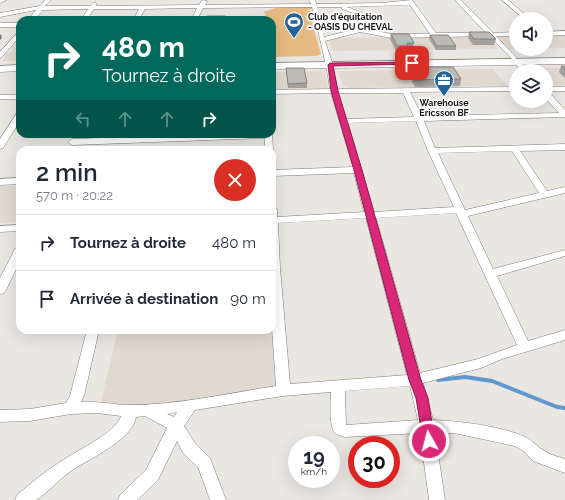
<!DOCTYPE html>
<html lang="fr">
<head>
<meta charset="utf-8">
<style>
	body { margin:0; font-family:Raleway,sans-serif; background:#f6f6f7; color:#1f2937; height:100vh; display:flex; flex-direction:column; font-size:15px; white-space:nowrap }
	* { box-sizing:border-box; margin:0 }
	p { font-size:13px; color:#747a83 }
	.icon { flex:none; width:22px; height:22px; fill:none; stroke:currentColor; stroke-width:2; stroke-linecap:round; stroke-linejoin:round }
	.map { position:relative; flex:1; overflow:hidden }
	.drawer { position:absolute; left:16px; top:146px; width:260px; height:188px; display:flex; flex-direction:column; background:#fff; border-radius:12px; box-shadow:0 4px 16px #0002 }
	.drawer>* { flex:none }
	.top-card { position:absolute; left:16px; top:16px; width:260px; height:122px; border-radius:12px; box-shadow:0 4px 16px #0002; background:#00695c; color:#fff; overflow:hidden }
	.tools { position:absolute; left:509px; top:12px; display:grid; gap:8px }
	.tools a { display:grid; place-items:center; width:44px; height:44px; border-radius:50%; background:#fff; box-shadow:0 4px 16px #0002; font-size:20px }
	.speed { position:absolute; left:288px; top:436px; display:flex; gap:8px; font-size:20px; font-weight:700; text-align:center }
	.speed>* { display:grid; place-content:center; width:52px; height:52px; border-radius:50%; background:#fff; box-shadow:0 4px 16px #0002; line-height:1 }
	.speed small { font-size:10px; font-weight:400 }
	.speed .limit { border:6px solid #d22; background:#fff; color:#111 }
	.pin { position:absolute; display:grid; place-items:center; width:34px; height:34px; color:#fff; margin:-17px; border-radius:8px; box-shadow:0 2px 6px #0006 }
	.me { position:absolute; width:44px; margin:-22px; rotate:353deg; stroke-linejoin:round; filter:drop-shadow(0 0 3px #0008) }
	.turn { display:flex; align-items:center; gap:14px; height:84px; padding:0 20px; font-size:18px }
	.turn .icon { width:52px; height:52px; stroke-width:2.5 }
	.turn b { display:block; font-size:28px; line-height:34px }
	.lanes { display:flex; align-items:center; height:38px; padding:0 20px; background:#0003; justify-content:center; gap:20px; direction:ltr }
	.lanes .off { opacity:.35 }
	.round { display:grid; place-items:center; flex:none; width:42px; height:42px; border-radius:21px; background:#f6f6f7 }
	.summary { display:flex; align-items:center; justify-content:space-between; height:68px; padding:0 20px }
	h1 { font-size:24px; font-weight:600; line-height:30px }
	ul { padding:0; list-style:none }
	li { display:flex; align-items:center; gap:12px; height:56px; padding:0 20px; border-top:1px solid #e0e1e3 }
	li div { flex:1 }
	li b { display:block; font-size:15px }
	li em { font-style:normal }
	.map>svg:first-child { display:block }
</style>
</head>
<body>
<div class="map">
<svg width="565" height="500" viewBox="0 0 565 500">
	<rect width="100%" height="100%" fill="#eae7e3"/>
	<path fill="#e1d9cf" d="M516,35v14h-7l-11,-12z
		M546,35h19v13h-19z
		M483,36l5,1 10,12 -165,2 -4,-12 4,-1z
		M20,43v15l-3,3h-15l4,-7 6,-3v-4z
		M529,68h36v17h-19v-14h-15z
		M493,69l14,17 -159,2 -5,-2 -5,-15z
		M324,71l4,16 -5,2 -51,1v-18z
		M0,186h20v35l-20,2z
		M272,276l7,117 -180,16 19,-79h154z"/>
	<path fill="#e5bb83" d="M312,6l1,3 -7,1 5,1v8l10,35 -5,2 -44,1v-37h-11l5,-6 -3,-2 16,-5z"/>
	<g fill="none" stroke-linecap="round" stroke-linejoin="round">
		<path stroke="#5f98cd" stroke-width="4" d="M438,380l27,-3 27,4 65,26 8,1"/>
		<g stroke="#7f7d79" stroke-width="1">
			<path id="minor" d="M0,0h7l-7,3z
				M45,0h6l-6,6h45l4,-4 3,2 -1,2 103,-1 3,-5 5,1 -2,4 106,-1 -2,-4h6l1,4 65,-1 31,-3 24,33h50l-31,-33h6l32,33 23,-1v4h-20l20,21 1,1 -3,2 -2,-1 -22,-23 -99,2 -31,-6 -35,9 8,24 4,24 179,-2v4l-106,1 12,24 137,-3 -13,-14v-7h3l16,18v7l-141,4 11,27 130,-4v6l-45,1 27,40 18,-4v6l-97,23 25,53 72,-19v6l-68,20 31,65 37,-11v10l-63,19 -21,9 -58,15 10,37c25,1 69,6 92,17 8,4 12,10 20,14 5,4 14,6 20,8v14l-32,-12 -8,-9 -10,-6 -61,-13h-19l10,67h-16l-9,-67 -75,4c-3,-1 -7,-2 -9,-3 -8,-7 -5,-32 -5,-42l-48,4 -88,14 -11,16 11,17 15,15 16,42h-16l-12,-33 -15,-14 -6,-12 -19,39 -21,20h-19l2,-5 26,-25 21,-42 -22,-12 -9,1c-3,24 -51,43 -69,57 -8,6 -23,22 -31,26 -5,0 -16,0 -21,0l2,-5c13,-11 26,-22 40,-31 13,-10 61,-32 64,-48l-24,-3 -26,1 -41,7 -30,1v-12l30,-1 36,-6 4,-7 17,-66h12l-15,66 -3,6c17,-1 33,3 49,3 48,0 99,-12 146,-19l-4,-58v-122l5,3v8l87,-5 -10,-39 -82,3v-6l81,-3 -22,-74 -59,1v-4l58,-1c-4,-27 -11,-55 -18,-82l-109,1 -6,12h-6l6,-12 -52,1 -6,11h-6l6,-11h-45l-7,11h-6l7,-11 -45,1 -9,10h-6l8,-10 -36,7v-4l40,-7zM410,5l20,29h-39l-14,-3c-6,-14 -16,-20 -31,-24zM317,7h25v2c13,4 23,8 28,21l-10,-2 -36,9zM338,93h65l11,24 -68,2zM416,121l12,30 26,56 -80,5 -26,-89zM512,151l27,42 -74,17 -27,-57zM456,213l61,132 -39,14 -58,14 -44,-155zM366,218l41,157 -117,9 -10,-116 -2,-45zM410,386l8,34 -72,5 -1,-34zM177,412l-3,5 -7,-3z
				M502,0h6l22,19h-6z
				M0,23h20v4h-20z
				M20,30v6l-18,21 -2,1v-6z
				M565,31v4l-19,1v-4z
				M515,61h4l9,10h-7l-7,-9z
				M546,87h19v4h-19z
				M0,95h20v4h-20z
				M17,113h3v8l-17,27 -3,1v-10z
				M272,132l1,18 -1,2v-2h-7v-12l-193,7 -4,-3 4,-3 154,-5h46z
				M20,178v6l-20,1v-6z
				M20,225v6l-20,1v-6z
				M20,246v15l-14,29 -2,3 -4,1v-16l15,-29z"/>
		</g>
		<g stroke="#7f7d79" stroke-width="1">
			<path id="tertiary" d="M565,58v6l-293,5v-6z
				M20,65v6l-20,1v-6z"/>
		</g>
		<use href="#minor" fill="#fff" fill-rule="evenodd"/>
		<use href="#tertiary" fill="#fff" fill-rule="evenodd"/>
	</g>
	<path fill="#a3a09d" d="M469,32l27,7 -2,6h-21l-5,-7z
		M391,34l23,9 -1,5 -5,1v2h-12l-6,-12z
		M430,35l26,11v4h-20l-7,-11z
		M561,66h4v12l-6,-6z
		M408,67l53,12 -1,7 -45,1 -7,-14z
		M286,68l21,15v5h-19z"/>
	<path fill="#84827f" d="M1,34l1,4 -2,2v-5z"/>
	<path fill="#bdbab6" stroke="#84827f" d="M207,16h18l-1,4h-18z
		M469,32h20l7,7h-22z
		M391,34h18l5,9h-7l1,3h-11z
		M430,35h18l8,11h-19z
		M561,66h4v4z
		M408,67h45l8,12 -46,1z
		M286,68h18l3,15 -19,1z"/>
	<path fill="#db2777" stroke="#8e194d" d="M412,62l3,1 -1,1 -81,2 5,25 24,79 59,210 7,18 7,43 -1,4 -5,1 -4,-1 -2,-4 -7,-43 -7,-18 -55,-210 -23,-79 -3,-26 2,-2z"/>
	<defs>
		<g id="stadium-pin" transform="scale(1)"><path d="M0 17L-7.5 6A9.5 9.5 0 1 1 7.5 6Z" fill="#236399" stroke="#fff"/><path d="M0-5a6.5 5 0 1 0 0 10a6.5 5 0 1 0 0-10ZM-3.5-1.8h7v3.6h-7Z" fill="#fff"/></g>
		<g id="office-pin" transform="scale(1)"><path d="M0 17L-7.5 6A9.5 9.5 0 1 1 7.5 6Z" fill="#236399" stroke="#fff"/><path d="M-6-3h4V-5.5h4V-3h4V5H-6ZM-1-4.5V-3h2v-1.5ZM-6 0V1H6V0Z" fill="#fff"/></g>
	</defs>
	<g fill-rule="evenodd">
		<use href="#stadium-pin" x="294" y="22"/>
		<use href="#office-pin" x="444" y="80"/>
	</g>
	<g text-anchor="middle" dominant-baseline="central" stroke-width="3.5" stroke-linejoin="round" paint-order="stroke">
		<g font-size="9" font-weight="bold" fill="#171614" stroke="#fff" text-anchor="start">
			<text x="308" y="17">Club d'équitation<tspan x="308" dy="10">- OASIS DU CHEVAL</tspan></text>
			<text x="444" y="103" text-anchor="middle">Warehouse<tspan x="444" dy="10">Ericsson BF</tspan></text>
		</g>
	</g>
</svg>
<div class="tools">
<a><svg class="icon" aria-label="sound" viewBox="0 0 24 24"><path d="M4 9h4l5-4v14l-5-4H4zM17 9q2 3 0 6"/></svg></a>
<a><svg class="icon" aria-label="layers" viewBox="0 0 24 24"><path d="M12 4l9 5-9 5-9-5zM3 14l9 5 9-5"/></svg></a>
</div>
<div class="speed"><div>19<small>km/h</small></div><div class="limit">30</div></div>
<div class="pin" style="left:412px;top:63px;background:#d93025"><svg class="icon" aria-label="arrive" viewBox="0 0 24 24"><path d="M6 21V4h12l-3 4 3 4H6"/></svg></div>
<svg class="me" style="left:429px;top:441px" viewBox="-20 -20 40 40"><circle r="17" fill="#db2777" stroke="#fff" stroke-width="3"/><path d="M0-11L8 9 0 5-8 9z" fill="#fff"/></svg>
<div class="top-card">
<div class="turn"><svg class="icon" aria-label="right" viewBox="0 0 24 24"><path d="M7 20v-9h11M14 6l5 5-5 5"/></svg><div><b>480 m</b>Tournez à droite</div></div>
<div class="lanes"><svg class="icon off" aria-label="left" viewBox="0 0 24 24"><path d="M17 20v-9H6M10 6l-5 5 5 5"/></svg><svg class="icon off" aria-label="ahead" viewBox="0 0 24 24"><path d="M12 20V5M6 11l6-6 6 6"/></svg><svg class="icon off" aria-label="ahead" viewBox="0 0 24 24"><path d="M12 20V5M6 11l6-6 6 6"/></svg><svg class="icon" aria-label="right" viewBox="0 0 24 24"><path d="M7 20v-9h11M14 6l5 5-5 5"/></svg></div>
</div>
<section class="drawer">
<div class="summary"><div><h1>2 min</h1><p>570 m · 20:22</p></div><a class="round" style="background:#d93025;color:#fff"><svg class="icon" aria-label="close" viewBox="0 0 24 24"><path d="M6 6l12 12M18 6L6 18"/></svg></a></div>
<ul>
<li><svg class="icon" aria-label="right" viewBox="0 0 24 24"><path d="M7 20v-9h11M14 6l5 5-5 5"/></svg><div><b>Tournez à droite</b></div><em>480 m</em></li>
<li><svg class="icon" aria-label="arrive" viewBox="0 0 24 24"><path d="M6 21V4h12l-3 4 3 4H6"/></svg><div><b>Arrivée à destination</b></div><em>90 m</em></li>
</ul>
</section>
</div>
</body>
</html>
